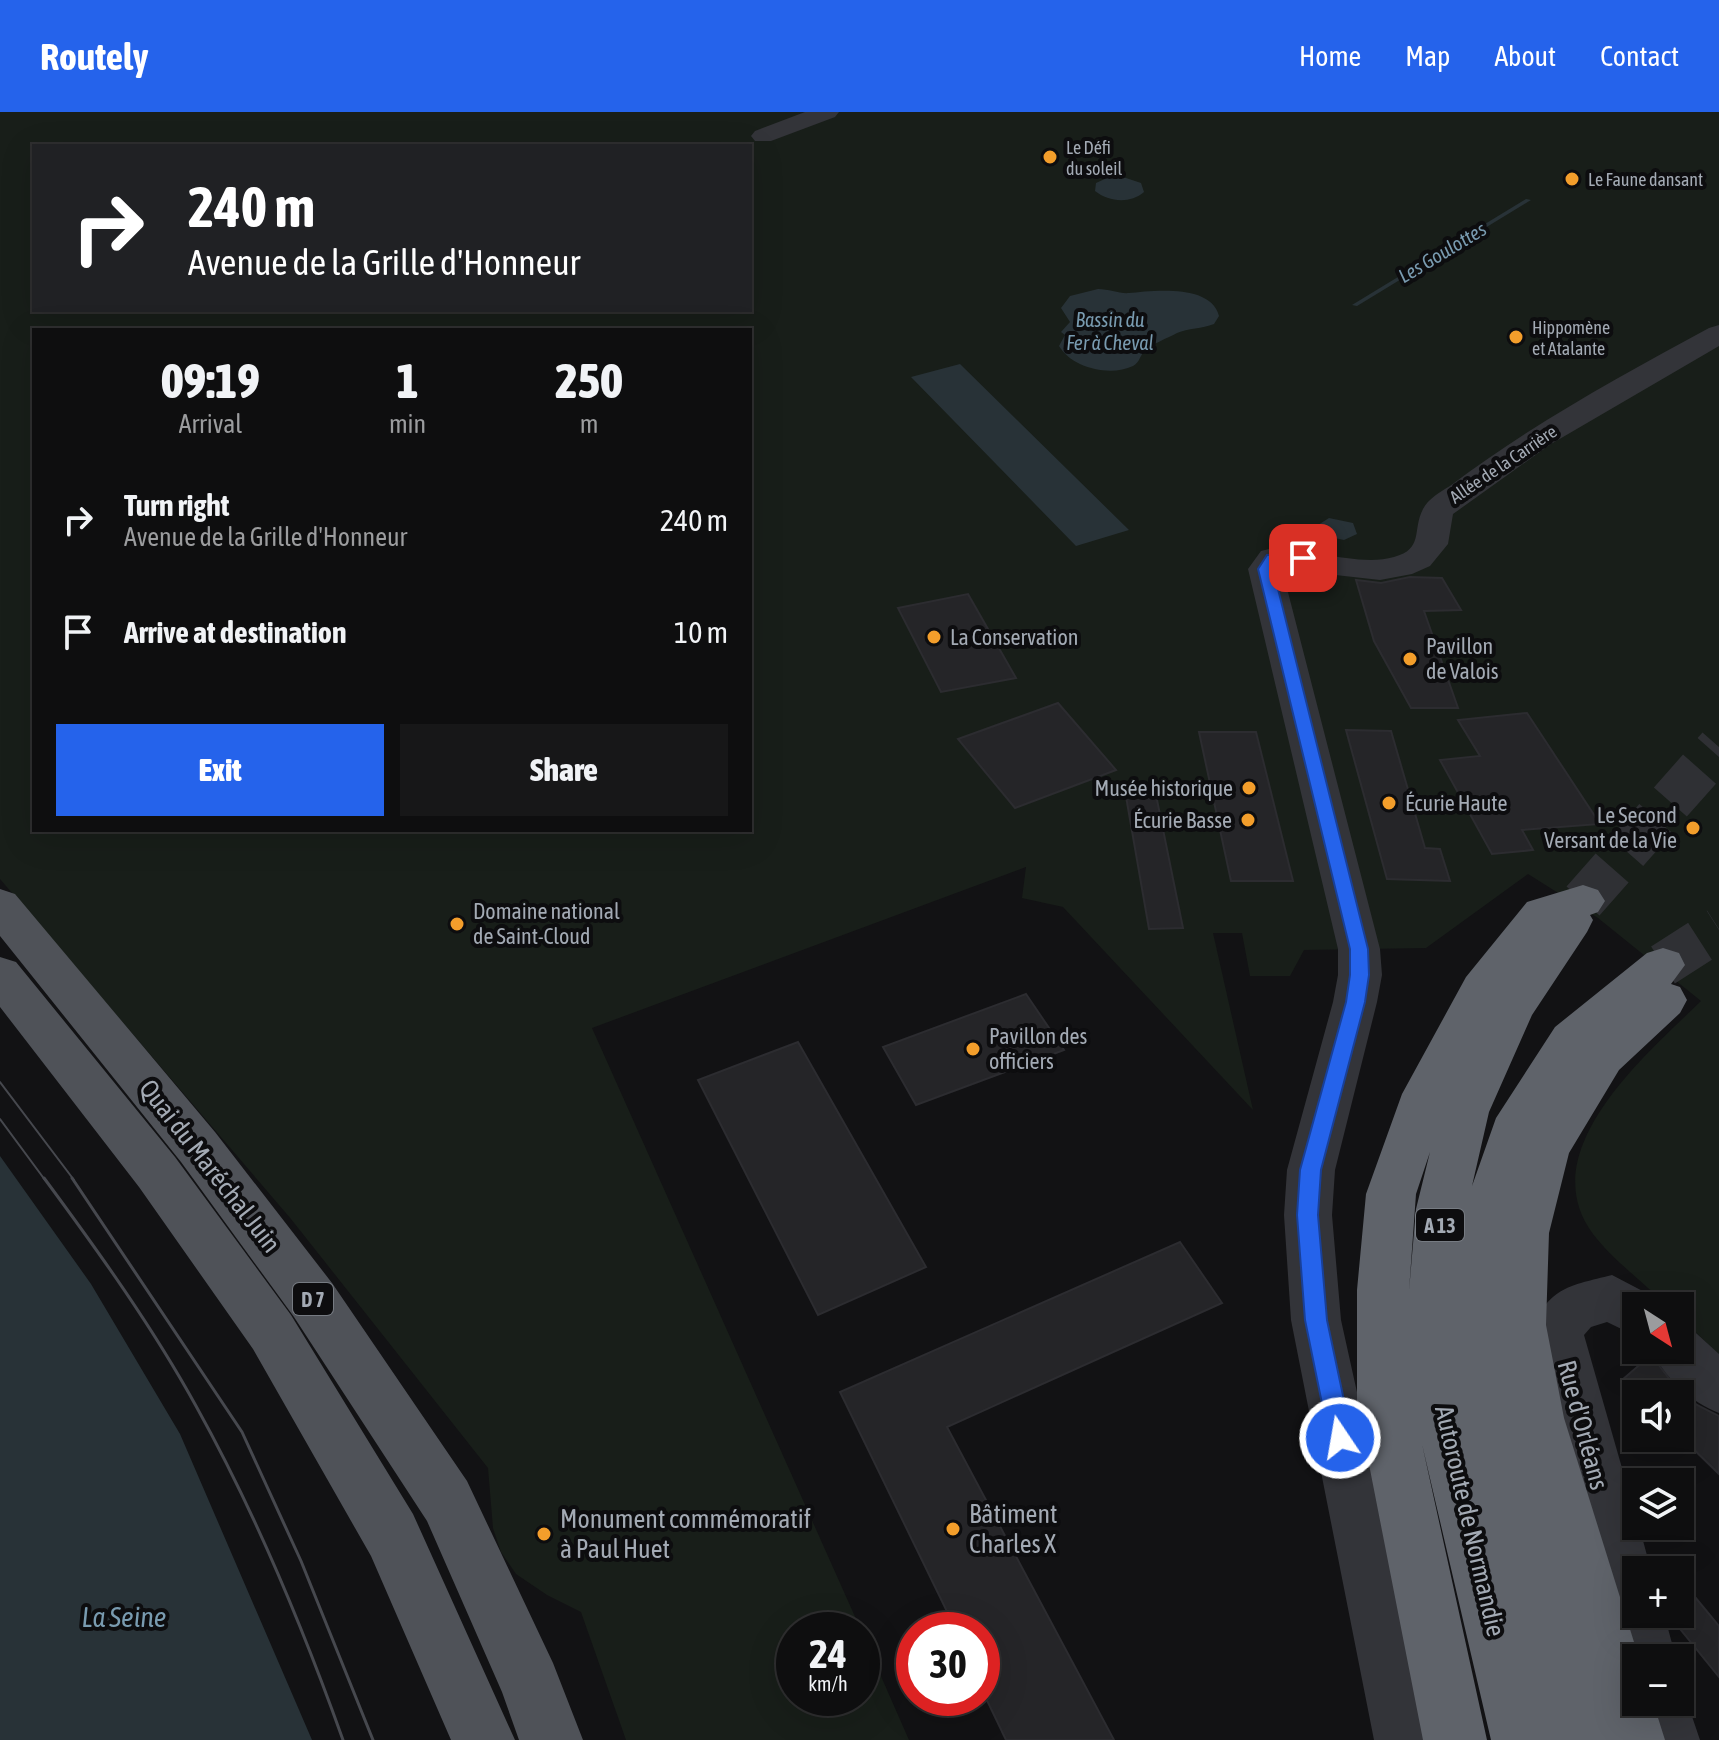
<!DOCTYPE html>
<html lang="en">
<head>
<meta charset="utf-8">
<style>
	body { margin:0; font-family:"Asap Condensed",sans-serif; background:#171718; color:#f1f3f6; height:100vh; display:flex; flex-direction:column; font-size:30px; white-space:nowrap }
	* { box-sizing:border-box; margin:0 }
	p { font-size:26px; color:#9b9c9e }
	.icon { flex:none; width:44px; height:44px; fill:none; stroke:currentColor; stroke-width:2; stroke-linecap:round; stroke-linejoin:round }
	.map { position:relative; flex:1; overflow:hidden }
	.side { position:absolute; left:32px; top:216px; width:720px; height:504px; display:flex; flex-direction:column; background:#0e0e0f; border-radius:0px; box-shadow:0 8px 32px #0002,0 0 0 2px #2e2e2f }
	.side>* { flex:none }
	.guide { position:absolute; left:32px; top:32px; width:720px; height:168px; border-radius:0px; box-shadow:0 8px 32px #0002,0 0 0 2px #2e2e2f; background:#202124; color:#fff; overflow:hidden }
	.needle { width:52px; rotate:144deg }
	.fabs { position:absolute; left:1622px; top:1180px; display:grid; gap:16px }
	.fabs a { display:grid; place-items:center; width:72px; height:72px; border-radius:0px; background:#0e0e0f; box-shadow:0 8px 32px #0002,0 0 0 2px #2e2e2f; font-size:40px }
	.speed { position:absolute; left:776px; top:1500px; display:flex; gap:16px; font-size:40px; font-weight:700; text-align:center }
	.speed>* { display:grid; place-content:center; width:104px; height:104px; border-radius:50%; background:#0e0e0f; box-shadow:0 8px 32px #0002,0 0 0 2px #2e2e2f; line-height:1 }
	.speed small { font-size:20px; font-weight:400 }
	.speed .limit { border:12px solid #d22; background:#fff; color:#111 }
	.pin { position:absolute; display:grid; place-items:center; width:68px; height:68px; color:#fff; margin:-34px; border-radius:16px; box-shadow:0 4px 12px #0006 }
	.me { position:absolute; width:88px; margin:-44px; rotate:348deg; stroke-linejoin:round; filter:drop-shadow(0 0 6px #0008) }
	.turn { display:flex; align-items:center; gap:28px; height:168px; padding:0 24px; font-size:36px }
	.turn .icon { width:104px; height:104px; stroke-width:2.5 }
	.turn b { display:block; font-size:56px; line-height:68px }
	.eta { display:flex; justify-content:space-evenly; align-items:center; height:136px; text-align:center }
	.eta b { font-size:48px; font-weight:800; line-height:56px }
	.button { display:flex; gap:16px; margin-top:auto; padding:16px 24px }
	.button a { flex:1; height:92px; border-radius:0px; background:#2563eb; color:#fff; font-size:32px; font-weight:800; line-height:92px; text-align:center }
	.button a+a { background:#171718; color:#f1f3f6 }
	ul { padding:0; list-style:none }
	li { display:flex; align-items:center; gap:24px; height:112px; padding:0 24px }
	li div { flex:1 }
	li b { display:block; font-size:30px }
	li em { font-style:normal }
	header { display:flex; align-items:center; gap:48px; box-sizing:border-box; height:112px; padding:0 40px; background:#2563eb; color:#fff }
	header strong { font-size:38px }
	nav { display:flex; gap:44px; margin-inline-start:auto; font-size:28px }
	.map>svg:first-child { display:block }
</style>
</head>
<body>
<header>
<strong>Routely</strong>
<nav><a>Home</a><a>Map</a><a>About</a><a>Contact</a></nav>
</header>
<div class="map">
<svg width="1719" height="1628" viewBox="0 0 1719 1628">
	<rect width="100%" height="100%" fill="#121214"/>
	<path fill="#181e19" fill-rule="evenodd" d="M0,0h1719v1243l-39,-38v-11h-12c-23,-22 -56,-47 -75,-72 -62,-83 54,-180 108,-233l-103,-83 -70,-44 -102,74 -122,2 -14,26h-40l-8,-43h-29l40,177 -190,-203 -41,-9 4,-31 -434,161 269,602h-67v68h68v-65l47,107h-283l-45,-128 -34,-17 -31,-21 -15,-22 -8,-24 -5,-60 -197,-249 -291,-340zM34,34h716v164h-716zM34,218h716v500h-716z"/>
	<path fill="#283237" d="M1123,65l18,6 3,9c-14,12 -35,10 -49,-1l1,-8 13,-6z
		M1098,177c11,0 22,5 31,4 22,-2 82,-10 90,23l-5,8c-12,5 -26,4 -37,9 -9,5 -26,11 -33,19 -5,5 -4,10 -11,14 -23,11 -61,2 -74,-20l6,-11 -4,-3 9,-10 -9,-14 9,-12z
		M960,252l169,166 -53,16 -165,-169z
		M1329,406l24,5 4,11 -13,6 -19,-4 -7,-11z
		M0,1044l91,128 89,150 132,306h-312z"/>
	<g fill="none" stroke-linecap="round" stroke-linejoin="round">
		<path fill="#283237" fill-rule="evenodd" d="M1526,87l5,1 -174,106 -5,-1z"/>
	</g>
	<path fill="#252528" stroke="#2c2c30" stroke-width="2" d="M1410,465l32,1 19,32 -37,1 34,97h-47l-37,-67 -18,-61 25,3z
		M968,482l48,84 -75,14 -43,-84z
		M1058,591l58,67 -101,38 -57,-69z
		M1527,601l73,111 -78,6 11,20 -41,4 -52,-94 40,-4 -22,-36z
		M1346,618l45,1 34,117 15,1 10,32 -63,-2z
		M1199,620h57l37,149h-62z
		M1124,673h30l29,143 -34,1z
		M1026,882l38,56 -148,55 -33,-58z
		M798,930l128,225 -108,48 -120,-235z
		M1180,1130l42,61 -275,124 167,313h-108l-24,-50v-60h-26l-116,-238z
		M1651,1243l27,35 19,15 22,11v58l-39,-38v-42h-44l-14,-14z
		M1695,1485l24,29v51l-39,-48v-25z"/>
	<g fill="none" stroke-linecap="round" stroke-linejoin="round">
		<path stroke="#2f3034" stroke-width="44" stroke-dasharray="44 22" stroke-linecap="butt" d="M1583,789l136,-154
			M1663,853l56,-36"/>
		<path fill="#333439" fill-rule="evenodd" d="M805,0h34l-4,5 -64,24h-16l-4,-5 4,-5z
			M1719,213v21l-168,98 -98,70 -5,30 -18,22 -18,8 -32,6 -98,-11 98,380 2,26 -5,27 -42,168 -3,45 9,105 93,420h-60l-83,-420 -7,-105 3,-45 46,-168 5,-27v-26l-90,-380 13,-18 12,-3c36,0 87,19 121,9 30,-8 18,-27 29,-48 5,-10 17,-17 27,-23 81,-61 170,-110 259,-158z
			M1612,1163l42,22 4,9h-22v30l-29,-14 -16,5 -7,8 52,182v9h3l12,44h-15v44h28l12,44h-40v25l-10,-4 -8,-21 -87,-328c20,-44 38,-44 81,-55z
			M1680,1215l16,6 23,21v59c-28,-11 -55,-35 -67,-63h28z
			M1680,1569l20,59h-60l-11,-38 7,-17v17h44z"/>
		<path fill="#4f5258" fill-rule="evenodd" d="M0,777l15,5 200,238 117,151 135,198 86,182 30,77h-64l-17,-48 -75,-171 -133,-204 -113,-155 -181,-226z
			M0,845l16,5 159,195 116,158 122,199 102,226h-64l-80,-184 -118,-207 -114,-162 -139,-180z"/>
		<path fill="#5f636a" fill-rule="evenodd" d="M1583,773l15,5 7,11 -7,11 -8,3 3,5 -6,12 -55,83 -43,97 -17,74 24,-68 59,-91 92,-74 16,-5 16,5 6,12 -14,19 9,3 7,13 -7,13 -61,57 -50,83 -20,80 -3,92 18,93 75,240h-3v44h17l12,38h-174l-69,-296 65,296h-64l-66,-337v-113l9,-96 36,-100 64,-117 61,-75zM1430,1040l-14,57 -7,82 7,-97z"/>
		<path stroke="#46484e" stroke-width="2" d="M0,970l74,98
			M0,1007l45,61"/>
		<path stroke="#46484e" stroke-width="3" d="M44,1066c54,73 108,148 152,228 59,106 106,219 147,334
			M72,1066l170,254 59,129 72,179"/>
	</g>
	<path fill="#2563eb" stroke="#184099" stroke-width="2" d="M1303,441l5,1v7l-31,2 -4,6 95,380 1,26 -4,27 -44,168 -3,45 9,105 25,118 -4,8 -8,3 -8,-3 -3,-8 -24,-118 -8,-105 3,-45 46,-168 4,-27v-26l-92,-380 9,-14z"/>
	<g fill="#f39e2b" stroke="#0d0d0f" stroke-width="3">
		<circle cx="1050" cy="45" r="8"/>
		<circle cx="1572" cy="67" r="8"/>
		<circle cx="1516" cy="225" r="8"/>
		<circle cx="934" cy="525" r="8"/>
		<circle cx="1410" cy="547" r="8"/>
		<circle cx="1249" cy="676" r="8"/>
		<circle cx="1389" cy="691" r="8"/>
		<circle cx="1248" cy="708" r="8"/>
		<circle cx="1693" cy="716" r="8"/>
		<circle cx="457" cy="812" r="8"/>
		<circle cx="973" cy="937" r="8"/>
		<circle cx="953" cy="1417" r="8"/>
		<circle cx="544" cy="1422" r="8"/>
	</g>
	<g text-anchor="middle" dominant-baseline="central" stroke-width="8" stroke-linejoin="round" paint-order="stroke">
		<g font-size="18" fill="#a3aab4" stroke="#0d0d0f" text-anchor="start">
			<text x="1066" y="35">Le Défi<tspan x="1066" dy="21">du soleil</tspan></text>
			<text x="1588" y="67">Le Faune dansant</text>
			<text x="1532" y="215">Hippomène<tspan x="1532" dy="21">et Atalante</tspan></text>
		</g>
		<g font-size="18" fill="#a3aab4" stroke="#0d0d0f">
			<text transform="translate(1503 352) rotate(-34)">Allée de la Carrière</text>
		</g>
		<g font-size="20" font-style="italic" fill="#799bb0" stroke="#0d0d0f">
			<text transform="translate(1442 140) rotate(-31)">Les Goulottes</text>
			<text x="1110" y="207">Bassin du<tspan x="1110" dy="23">Fer à Cheval</tspan></text>
		</g>
		<g fill="#0d0d0f" stroke="#767b82" stroke-width="2">
			<rect x="1416" y="1097" width="48" height="32" rx="6"/>
			<rect x="293" y="1171" width="40" height="32" rx="6"/>
		</g>
		<g font-size="20" font-weight="bold" fill="#a3aab4">
			<text x="1440" y="1113">A 13</text>
			<text x="313" y="1187">D 7</text>
		</g>
		<g font-size="22" fill="#a3aab4" stroke="#0d0d0f" text-anchor="start">
			<text x="950" y="525">La Conservation</text>
			<text x="1426" y="534">Pavillon<tspan x="1426" dy="25">de Valois</tspan></text>
			<text x="1233" y="676" text-anchor="end">Musée historique</text>
			<text x="1405" y="691">Écurie Haute</text>
			<text x="1677" y="703" text-anchor="end">Le Second<tspan x="1677" dy="25">Versant de la Vie</tspan></text>
			<text x="1232" y="708" text-anchor="end">Écurie Basse</text>
			<text x="473" y="799">Domaine national<tspan x="473" dy="25">de Saint-Cloud</tspan></text>
			<text x="989" y="924">Pavillon des<tspan x="989" dy="25">officiers</tspan></text>
		</g>
		<g font-size="26" fill="#a3aab4" stroke="#0d0d0f">
			<text transform="translate(210 1054) rotate(52)">Quai du Maréchal Juin</text>
			<text transform="translate(1583 1313) rotate(75)">Rue d'Orléans</text>
			<text transform="translate(1470 1409) rotate(77)">Autoroute de Normandie</text>
		</g>
		<g font-size="26" fill="#a3aab4" stroke="#0d0d0f" text-anchor="start">
			<text x="969" y="1402">Bâtiment<tspan x="969" dy="30">Charles X</tspan></text>
			<text x="560" y="1407">Monument commémoratif<tspan x="560" dy="30">à Paul Huet</tspan></text>
		</g>
		<g font-size="28" font-style="italic" fill="#799bb0" stroke="#0d0d0f">
			<text x="124" y="1505">La Seine</text>
		</g>
	</g>
</svg>
<div class="fabs">
<a><svg class="needle" viewBox="-14 -14 28 28"><path d="M0-13l5 13h-10z" fill="#e53935"/><path d="M0 13l5-13h-10z" fill="#9b9c9e"/></svg></a>
<a><svg class="icon" aria-label="sound" viewBox="0 0 24 24"><path d="M4 9h4l5-4v14l-5-4H4zM17 9q2 3 0 6"/></svg></a>
<a><svg class="icon" aria-label="layers" viewBox="0 0 24 24"><path d="M12 4l9 5-9 5-9-5zM3 14l9 5 9-5"/></svg></a>
<a>+</a>
<a>−</a>
</div>
<div class="speed"><div>24<small>km/h</small></div><div class="limit">30</div></div>
<div class="pin" style="left:1303px;top:446px;background:#d93025"><svg class="icon" aria-label="arrive" viewBox="0 0 24 24"><path d="M6 21V4h12l-3 4 3 4H6"/></svg></div>
<svg class="me" style="left:1340px;top:1326px" viewBox="-20 -20 40 40"><circle r="17" fill="#2563eb" stroke="#fff" stroke-width="3"/><path d="M0-11L8 9 0 5-8 9z" fill="#fff"/></svg>
<div class="guide">
<div class="turn"><svg class="icon" aria-label="right" viewBox="0 0 24 24"><path d="M7 20v-9h11M14 6l5 5-5 5"/></svg><div><b>240 m</b>Avenue de la Grille d'Honneur</div></div>
</div>
<section class="side">
<div class="eta">
<div><b>09:19</b><p>Arrival</p></div>
<div><b>1</b><p>min</p></div>
<div><b>250</b><p>m</p></div>
</div>
<ul>
<li><svg class="icon" aria-label="right" viewBox="0 0 24 24"><path d="M7 20v-9h11M14 6l5 5-5 5"/></svg><div><b>Turn right</b><p>Avenue de la Grille d'Honneur</p></div><em>240 m</em></li>
<li><svg class="icon" aria-label="arrive" viewBox="0 0 24 24"><path d="M6 21V4h12l-3 4 3 4H6"/></svg><div><b>Arrive at destination</b></div><em>10 m</em></li>
</ul>
<div class="button"><a>Exit</a><a>Share</a></div>
</section>
</div>
</body>
</html>
